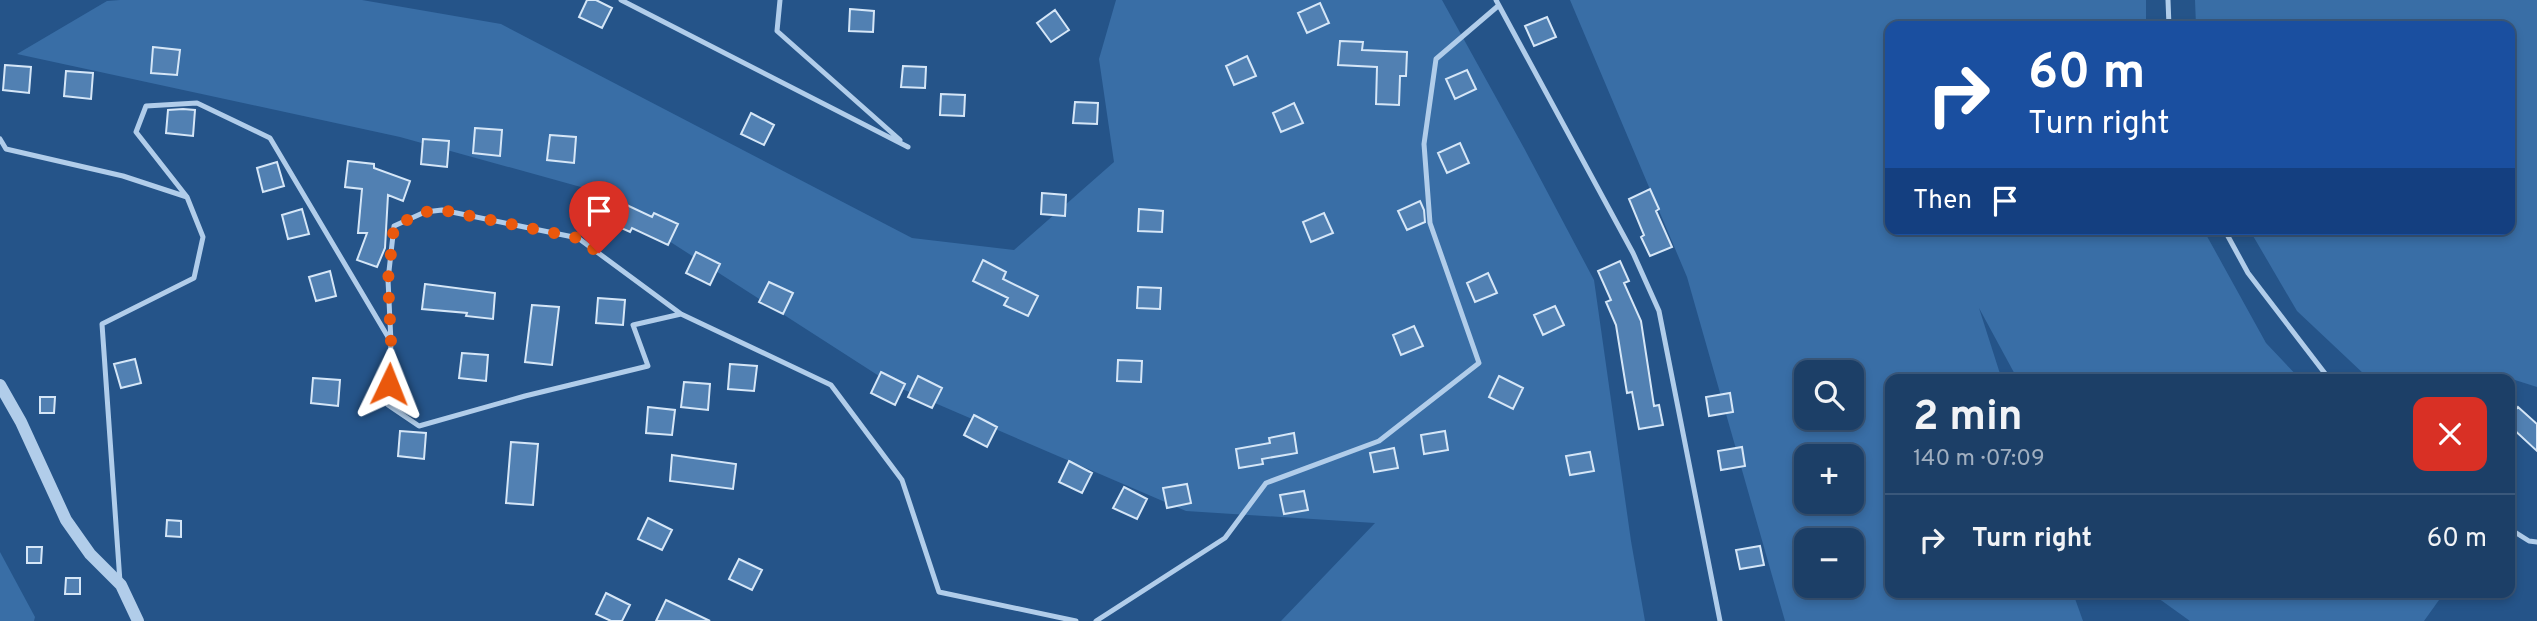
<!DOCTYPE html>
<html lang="en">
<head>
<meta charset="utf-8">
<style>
	body { margin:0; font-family:Overpass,sans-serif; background:#25466d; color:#f1f3f6; height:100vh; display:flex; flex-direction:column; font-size:26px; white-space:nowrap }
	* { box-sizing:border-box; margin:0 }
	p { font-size:23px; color:#a0afc0 }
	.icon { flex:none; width:38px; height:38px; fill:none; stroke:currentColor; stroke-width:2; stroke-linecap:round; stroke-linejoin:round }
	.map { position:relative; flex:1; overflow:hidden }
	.sheet { position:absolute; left:1885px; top:374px; width:630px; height:224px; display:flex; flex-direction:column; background:#1c3f67; border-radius:14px; box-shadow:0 4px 10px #0003,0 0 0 2px #3a587b }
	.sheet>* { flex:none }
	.banner { position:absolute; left:1885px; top:21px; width:630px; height:214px; border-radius:14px; box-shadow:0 4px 10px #0003,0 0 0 2px #3a587b; background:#1a4fa0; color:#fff; overflow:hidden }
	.controls { position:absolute; left:1794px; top:360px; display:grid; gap:14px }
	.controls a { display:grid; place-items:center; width:70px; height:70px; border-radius:14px; background:#1c3f67; box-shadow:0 4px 10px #0003,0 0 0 2px #3a587b; font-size:35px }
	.pin { position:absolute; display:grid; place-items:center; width:60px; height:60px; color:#fff; margin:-72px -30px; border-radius:50% 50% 50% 0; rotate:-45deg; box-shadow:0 0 7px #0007 }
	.pin .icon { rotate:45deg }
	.me { position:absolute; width:77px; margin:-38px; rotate:2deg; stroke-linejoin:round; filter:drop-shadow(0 0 5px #0008) }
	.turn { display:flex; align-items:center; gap:24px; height:147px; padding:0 28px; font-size:32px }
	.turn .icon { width:91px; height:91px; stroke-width:2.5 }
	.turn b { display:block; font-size:49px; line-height:60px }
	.then { display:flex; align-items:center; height:66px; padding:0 28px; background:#0003; gap:14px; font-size:26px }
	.round { display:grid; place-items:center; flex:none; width:74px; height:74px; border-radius:14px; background:#25466d }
	.overview { display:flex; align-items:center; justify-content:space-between; height:119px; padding:0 28px }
	h1 { font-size:42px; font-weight:700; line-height:52px }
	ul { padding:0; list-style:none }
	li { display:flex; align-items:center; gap:21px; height:91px; padding:0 28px; border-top:2px solid #3a587b }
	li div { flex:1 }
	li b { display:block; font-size:26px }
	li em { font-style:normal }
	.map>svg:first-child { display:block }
</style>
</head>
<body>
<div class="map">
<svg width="2537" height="621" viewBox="0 0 2537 621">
	<rect width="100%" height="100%" fill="#255489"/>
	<path fill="#396ea6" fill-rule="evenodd" d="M120,0h242l139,24 411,214 102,12 100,-88 -15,-103 17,-59h326l82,148 70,132 37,261 14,80h-364l94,-98 -189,-12 -293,-126 -305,-196 -188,-52 -383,-83 90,-53z
		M1570,0h576v26h-256v203h313l63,114 35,37h-283l-39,-72 23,72h-112v213h183l10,28h-298l-98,-344zM1806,373h46v45h-46zM1806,457h46v45h-46zM1806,541h46v45h-46z
		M2195,0h342v387l-41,-13 -26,6h-89l-16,-5 -68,-64 -48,-82h261v-203h-314z
		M0,552l35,65 -1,4h-34z
		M2151,593h293l-20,28h-234z"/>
	<path fill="#5180b2" stroke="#d5e6f7" stroke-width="2" d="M587,0h9l16,8 -10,20 -23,-11z
		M1320,3l9,20 -22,10 -9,-20z
		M850,9l24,2 -1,21 -24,-1z
		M1055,10l14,20 -18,12 -14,-19z
		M1547,17l9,20 -22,9 -9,-20z
		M1340,41l23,1 -1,8 45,2 -1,24h-6l-1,29 -23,-1 1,-37 -39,-2z
		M153,47l27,3 -3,25 -26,-2z
		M1247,56l9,20 -22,9 -8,-19z
		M5,65l26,2 -2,26 -26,-3z
		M903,66l23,1 -1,21 -24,-1z
		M1467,70l9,19 -21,10 -9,-20z
		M66,71l27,2 -2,26 -27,-3z
		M941,94l24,1 -1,21 -24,-1z
		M1075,102l23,1 -1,21 -24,-1z
		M1294,103l9,20 -22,9 -8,-19z
		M183,109l12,1 -2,26 -27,-3 2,-23z
		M751,113l23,12 -10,20 -23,-11z
		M475,128l27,2 -2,26 -27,-3z
		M550,135l26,2 -2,26 -27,-3z
		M423,139l26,2 -2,26 -26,-3z
		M1460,143l9,20 -22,10 -9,-20z
		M348,161l26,3v4l36,13 -7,20 -15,-6 -3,53 -8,19 -20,-7 10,-27h-9l4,-44 -17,-2z
		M277,162l7,24 -21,6 -6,-24z
		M1650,189l9,20 -3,2 16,36 -22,9 -9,-19 3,-2 -15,-36z
		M1042,193l24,2 -1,21 -24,-2z
		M616,200l36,17 2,-4 24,11 -10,21 -36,-17 -2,4 -24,-11z
		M1420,201l4,9 1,12 -18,8 -9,-19z
		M302,209l7,25 -21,5 -6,-24z
		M1139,209l24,2 -1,21 -24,-1z
		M1324,213l9,20 -22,9 -8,-20z
		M696,252l24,12 -10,21 -24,-12z
		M983,260l23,12 -3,7 35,17 -10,20 -24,-11 4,-7 -35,-17z
		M1620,261l9,20 -5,2 17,38 13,85 5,-1 4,20 -24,4 -7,-37 -5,1 -11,-68 -10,-23 5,-2 -13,-29z
		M330,271l6,25 -20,5 -7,-24z
		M1488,273l9,20 -22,9 -8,-19z
		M769,282l24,11 -10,21 -24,-12z
		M425,284l70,9 -2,26 -27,-3 1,-3 -45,-4z
		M1138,287l23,1 -1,21 -23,-1z
		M598,298l27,2 -2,25 -27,-2z
		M532,305l27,2 -7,58 -27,-3z
		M1555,306l9,19 -21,10 -9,-20z
		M1414,326l9,20 -22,9 -8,-20z
		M462,353l26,2 -2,26 -27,-3z
		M135,359l6,24 -20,5 -7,-24z
		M1118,360l24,1 -1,21 -24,-1z
		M730,364l27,2 -3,25 -26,-2z
		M881,372l24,12 -10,21 -24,-12z
		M918,376l24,12 -10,20 -24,-11z
		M1499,376l24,12 -10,21 -24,-12z
		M313,378l27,2 -2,26 -27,-3z
		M684,382l26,2 -2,26 -27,-3z
		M1730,393l3,19 -24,4 -3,-19z
		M40,397h15l-1,16h-14z
		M648,407l27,3 -3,25 -26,-2z
		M2518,407l19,17v27l-27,-25v-10z
		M974,415l23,12 -10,20 -23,-12z
		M400,431l26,2 -2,26 -26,-3z
		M1445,431l3,19 -24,4 -3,-19z
		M1294,433l3,20 -35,6 1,5 -24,4 -3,-19 34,-6 -1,-5z
		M511,442l27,2 -5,61 -27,-2z
		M1742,447l3,19 -24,4 -3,-19z
		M1394,448l4,20 -24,4 -4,-19z
		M1590,452l4,19 -24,4 -4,-19z
		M672,455l64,9 -3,25 -63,-8z
		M1069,461l23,12 -10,20 -23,-11z
		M1187,484l4,19 -24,5 -4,-20z
		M1124,487l23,12 -10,20 -24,-11z
		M1304,491l4,19 -24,4 -4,-19z
		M648,518l24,12 -10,20 -24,-11z
		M167,520l14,1v16l-15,-1z
		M1760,546l4,19 -24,4 -4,-19z
		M27,547h15l-1,16h-14z
		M739,559l23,11 -10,20 -23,-11z
		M66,578h14v16h-15z
		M606,593l24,12 -8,16h-11l-15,-7z
		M666,600l44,21h-54z"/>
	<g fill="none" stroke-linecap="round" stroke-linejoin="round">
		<path stroke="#b1cdea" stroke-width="5" d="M621,0l287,147
			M780,0l-3,31 123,109
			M1496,0l137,253 26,58 61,310
			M2168,0l1,26
			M0,139l6,10 117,27 64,21 16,40 -9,41 -92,46 18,258
			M187,197l-51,-65 10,-26 51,-3 73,35 121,204 -3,63 31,21 106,-30 123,-30 -15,-41 48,-11 -103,-76 -136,-28 -17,2 -31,14 -6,54 3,62
			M2224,229l24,44 82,107
			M681,314l150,71 71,95 37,112 137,29
			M2510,529l19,12 8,1
			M1096,621l129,-83 41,-55 113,-42 100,-78 -49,-140 -6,-79 12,-85 62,-53"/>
		<path stroke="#b1cdea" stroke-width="12" d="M0,385l21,37 45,98 24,34 31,31 17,36"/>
	</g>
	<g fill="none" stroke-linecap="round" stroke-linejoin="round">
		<path stroke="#ea580c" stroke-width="12" stroke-dasharray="0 21.6" d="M389,384l2,-42 -3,-62 6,-54 31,-14 17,-2 136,28 21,15"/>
	</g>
</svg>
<div class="controls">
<a><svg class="icon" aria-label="search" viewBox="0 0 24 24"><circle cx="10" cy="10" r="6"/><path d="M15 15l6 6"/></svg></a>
<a>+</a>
<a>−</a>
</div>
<div class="pin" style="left:599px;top:253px;background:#d93025"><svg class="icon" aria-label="arrive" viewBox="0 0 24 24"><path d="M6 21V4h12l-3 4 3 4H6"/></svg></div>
<svg class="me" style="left:389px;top:384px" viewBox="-20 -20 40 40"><path d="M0-17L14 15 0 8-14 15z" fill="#ea580c" stroke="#fff" stroke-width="4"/></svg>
<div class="banner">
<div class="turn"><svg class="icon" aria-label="right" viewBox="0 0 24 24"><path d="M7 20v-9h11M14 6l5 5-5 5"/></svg><div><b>60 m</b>Turn right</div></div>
<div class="then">Then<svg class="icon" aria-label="arrive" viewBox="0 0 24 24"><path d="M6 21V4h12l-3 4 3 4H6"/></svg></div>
</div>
<section class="sheet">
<div class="overview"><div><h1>2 min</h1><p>140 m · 07:09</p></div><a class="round" style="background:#d93025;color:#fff"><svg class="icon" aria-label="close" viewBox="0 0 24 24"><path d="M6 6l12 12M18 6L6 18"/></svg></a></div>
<ul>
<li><svg class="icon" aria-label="right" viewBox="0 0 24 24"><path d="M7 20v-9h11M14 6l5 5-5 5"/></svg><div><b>Turn right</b></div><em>60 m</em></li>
</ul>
</section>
</div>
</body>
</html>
